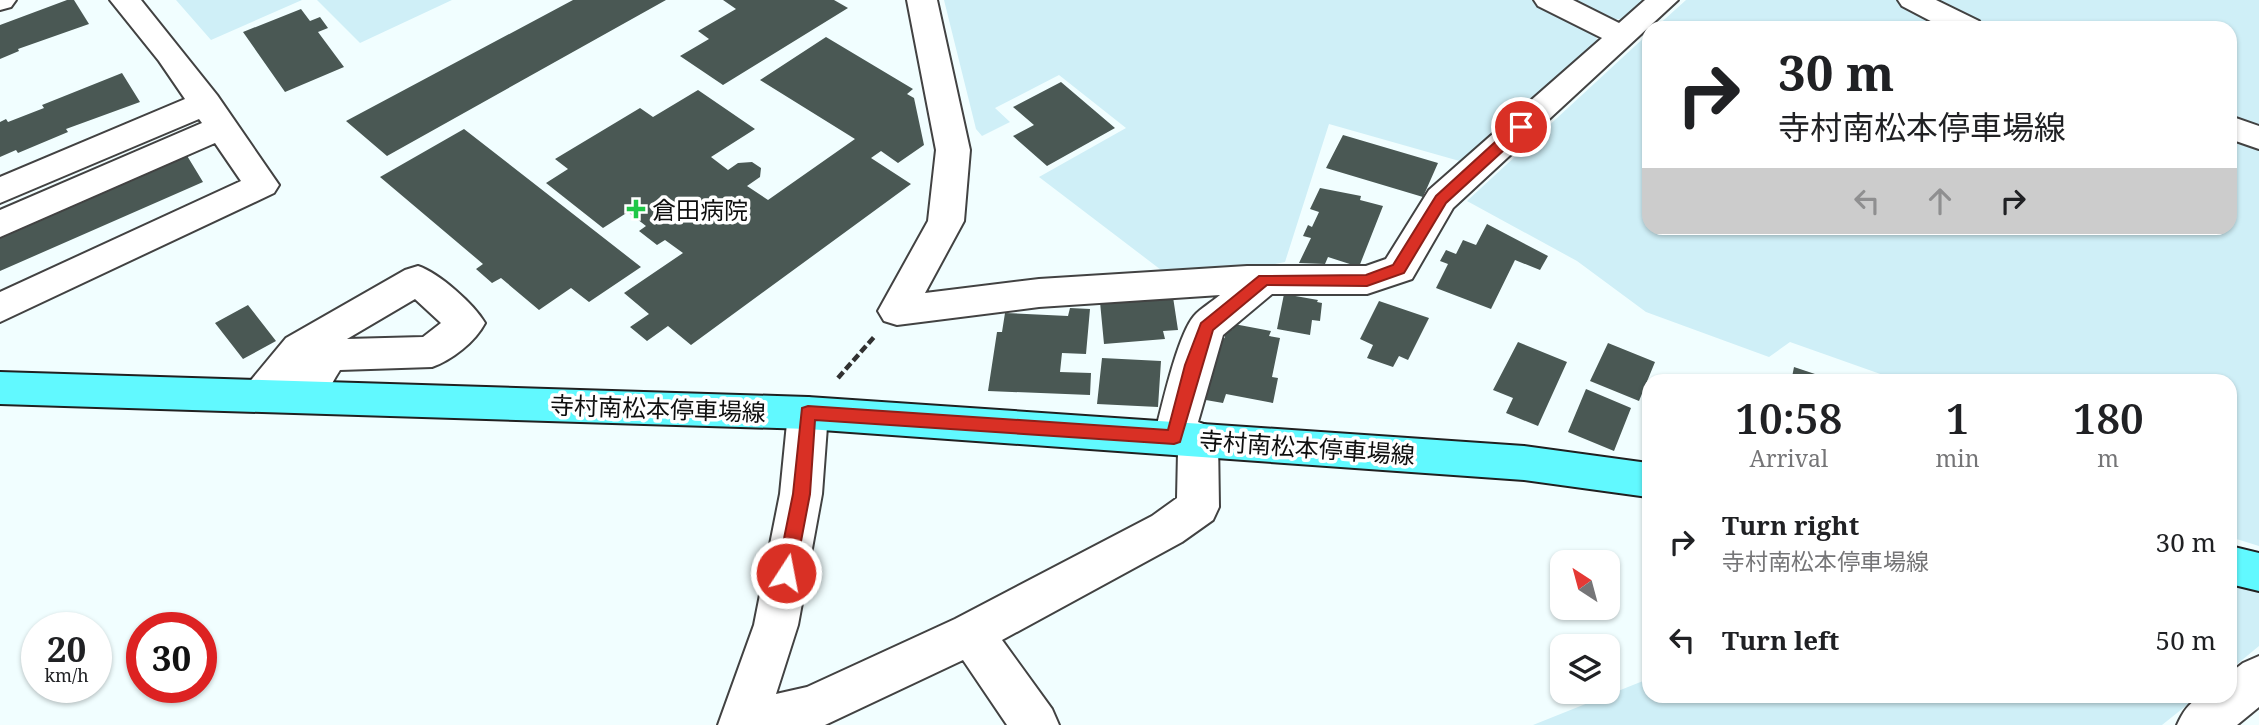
<!DOCTYPE html>
<html lang="en">
<head>
<meta charset="utf-8">
<style>
	body { margin:0; font-family:"Noto Serif","Noto Sans JP",serif; background:#f6f6f6; color:#202124; height:100vh; display:flex; flex-direction:column; font-size:26px; white-space:nowrap }
	* { box-sizing:border-box; margin:0 }
	p { font-size:23px; color:#757577 }
	.icon { flex:none; width:38px; height:38px; fill:none; stroke:currentColor; stroke-width:2; stroke-linecap:round; stroke-linejoin:round }
	.map { position:relative; flex:1; overflow:hidden }
	.drawer { position:absolute; left:1642px; top:374px; width:595px; height:329px; display:flex; flex-direction:column; background:#fff; border-radius:21px; box-shadow:0 2px 5px #0004 }
	.drawer>* { flex:none }
	.hud { position:absolute; left:1642px; top:21px; width:595px; height:214px; border-radius:21px; box-shadow:0 2px 5px #0004; background:#fff; color:#202124; overflow:hidden }
	.needle { width:46px; rotate:324deg }
	.tools { position:absolute; left:1550px; top:550px; display:grid; gap:14px }
	.tools a { display:grid; place-items:center; width:70px; height:70px; border-radius:14px; background:#fff; box-shadow:0 2px 5px #0004; font-size:35px }
	.speed { position:absolute; left:21px; top:612px; display:flex; gap:14px; font-size:35px; font-weight:700; text-align:center }
	.speed>* { display:grid; place-content:center; width:91px; height:91px; border-radius:50%; background:#fff; box-shadow:0 2px 5px #0004; line-height:1 }
	.speed small { font-size:18px; font-weight:400 }
	.speed .limit { border:10px solid #d22; background:#fff; color:#111 }
	.pin { position:absolute; display:grid; place-items:center; width:60px; height:60px; color:#fff; margin:-30px; border:4px solid #fff; border-radius:50%; box-shadow:0 2px 7px #0007 }
	.me { position:absolute; width:77px; margin:-38px; rotate:11deg; stroke-linejoin:round; filter:drop-shadow(0 0 5px #0008) }
	.turn { display:flex; align-items:center; gap:24px; height:147px; padding:0 21px; font-size:32px }
	.turn .icon { width:91px; height:91px; stroke-width:2.5 }
	.turn b { display:block; font-size:49px; line-height:60px }
	.lanes { display:flex; align-items:center; height:66px; padding:0 21px; background:#0003; justify-content:center; gap:35px; direction:ltr }
	.lanes .off { opacity:.35 }
	.eta { display:flex; justify-content:space-evenly; align-items:center; height:119px; text-align:center }
	.eta b { font-size:42px; font-weight:600; line-height:49px }
	ul { padding:0; list-style:none }
	li { display:flex; align-items:center; gap:21px; height:98px; padding:0 21px }
	li div { flex:1 }
	li b { display:block; font-size:26px }
	li em { font-style:normal }
	.map>svg:first-child { display:block }
</style>
</head>
<body>
<div class="map">
<svg width="2259" height="725" viewBox="0 0 2259 725">
	<rect width="100%" height="100%" fill="#f1feff"/>
	<path fill="#cfeff7" d="M176,0h126l-91,40z
		M317,0h135l-92,43z
		M944,0h588l60,30 7,13 -136,119 -134,-38 -44,138 -56,11 -60,3 -130,-99 87,-49 -67,-53 -64,33 15,14 -28,14 -6,-7z
		M1564,0h80l-22,19 -19,1z
		M1686,0h215l54,28h-300z
		M1930,0h329v130l-29,-11v-91h-244z
		M1648,34v194h582v-93l29,10v401l-29,-9v-155h-327l-113,-40 -21,15 -123,-45 -69,-51 -110,-60z
		M2230,586l29,6v54l-29,24z
		M1648,679v17l549,1 -35,28h-629z"/>
	<path fill="#4a5854" d="M67,0h7l15,24 -71,25 1,2 -19,8v-34z
		M573,0h93l-279,156 -41,-35z
		M723,0h111l14,8 -125,77 -43,-29 29,-17 -11,-8 38,-22z
		M301,9l9,12 10,-4 8,11 -10,4 26,35 -59,25 -42,-60z
		M826,37l87,52 -6,5 7,4 10,47 -26,18 -17,-12 -10,7 40,26 -220,161 -23,-19 -21,15 -17,-14 19,-13 -25,-21 59,-40 -18,-13 -8,5 -18,-14 7,-5 -18,-14 -25,16 -57,-45 22,-14 -13,-10 85,-51 13,9 45,-27 57,39 -44,28 17,13 10,-7 14,-1 9,6 -1,9 -13,9 21,14 87,-61 -95,-59z
		M122,73l18,29 -74,27 2,3 -50,21 -2,-3 -16,7v-35l6,-3 2,3 36,-14 -2,-3z
		M1061,82l54,46 -68,38 -34,-30 21,-11 -21,-18z
		M464,129l177,138 -52,35 -18,-14 -32,22 -38,-32 -9,5 -16,-14 7,-5 -103,-87z
		M1343,135l95,28 -15,34 -97,-29z
		M186,154l17,28 -203,89v-38z
		M1320,188l41,8 -1,4 23,6 -24,61 -31,-10 -3,7 -26,-1 12,-25 -8,-2 5,-11 4,2 7,-15 -9,-3z
		M1487,224l61,32 -8,14 -25,-10 -24,49 -55,-21 12,-24 -8,-3 6,-11 10,4 7,-14 13,5z
		M1284,294l34,6 -1,2 5,1 -2,18 -8,-1 -2,15 -33,-6z
		M1173,297l5,33 -15,1 2,8 -61,5 -4,-42z
		M1379,301l50,17 -21,42 -9,-4 -6,11 -26,-9 6,-13 -13,-6z
		M248,305l28,36 -33,18 -28,-36z
		M1070,308l20,1 -4,45 -24,-1 -2,19 31,1 -1,22 -102,-4 9,-59h5l3,-19 63,3z
		M1234,324l37,7 -2,5 11,2 -8,39 6,1 -5,25 -47,-9 -3,9 -23,-4 20,-60 5,-1 -1,-10 8,2z
		M1518,342l49,20 -29,64 -32,-13 7,-15 -20,-8z
		M1608,343l47,19 -16,39 -49,-20z
		M1102,358l59,3 -3,46 -61,-3z
		M1794,367l42,14v1h-45z
		M1736,374l23,8h-52v-3z
		M1586,389l45,19 -17,43 -46,-19z"/>
	<g fill="none" stroke-linecap="round" stroke-linejoin="round">
		<g stroke="#424242" stroke-width="4">
			<path id="minor" d="M0,0h16l-5,7 -11,3z
				M110,0h31l76,95 62,90 -5,8 -274,129v-30l241,-111 -26,-38 -215,94v-27l202,-87 -3,-4 -199,84v-26l185,-78 -26,-38z
				M907,0h30l33,150 -6,71 -39,72 114,-14 208,-13h119l20,-7 43,-69 173,-152 -64,-32 -4,-6h39l46,23 26,-23h33l-225,208 -41,71 -45,15h-95l-49,41 -25,87 14,5 6,12 1,68 -6,13 -31,22 -180,98 50,69 7,16h-52l-44,-65 -138,65h-107l36,-100 26,-131 8,-81 6,-11 14,-5 14,5 6,11 -6,81 -24,131 -22,69 31,-7 148,-68 197,-103 25,-18 1,-46 -18,-3 -6,-12c7,-27 23,-101 40,-121 7,-8 18,-14 26,-21l-181,12 -142,18 -13,-4 -6,-10 50,-90 8,-71z
				M1898,0h38l43,21 4,7h-39l-42,-22z
				M2230,116l29,10v23l-29,-10z
				M418,266c21,7 56,38 67,57 -10,19 -33,37 -53,44l-92,3c-15,23 -21,49 -53,38l-5,-10c-10,13 -19,14 -35,9l-6,-11 6,-11 39,-47 119,-68zM415,299l26,24 -18,14 -76,2z
				M2259,656v51l-22,18h-60c13,-29 23,-29 53,-29v-23l13,-10z"/>
		</g>
		<g stroke="#202020" stroke-width="4">
			<path id="major" d="M0,372l808,25 716,49 124,17v34l-124,-17 -716,-51 -808,-25z
				M2230,546l29,7v38l-29,-7z"/>
		</g>
		<path stroke="#313131" stroke-width="4.5" stroke-dasharray="8 3.5" stroke-linecap="butt" d="M838,378l36,-41"/>
		<use href="#minor" fill="#fff" fill-rule="evenodd"/>
		<use href="#major" fill="#61f9ff" fill-rule="evenodd"/>
	</g>
	<path fill="#d93025" stroke="#8d1f18" stroke-width="2" d="M1521,122l7,5 -2,3 -80,73 -42,70 -37,13 -100,-1 -54,45 -33,112 -6,2 -359,-24 -5,74 -15,79 -3,5 -6,3 -6,-3 -3,-5 16,-79 9,-86 6,-2 360,24 17,-65 16,-42 58,-47 107,-1 27,-10 43,-69 80,-73z"/>
	<path fill="#1fc746" stroke="#fff" stroke-width="2.5" d="M632.5 198.5h7v7h7v7h-7v7h-7v-7h-7v-7h7z"/>
	<g text-anchor="middle" dominant-baseline="central" stroke-width="7" stroke-linejoin="round" paint-order="stroke">
		<g font-size="24" fill="#0f0f0f" stroke="#fff" text-anchor="start">
			<text x="652" y="209">倉田病院</text>
		</g>
		<g font-size="24" fill="#0f0f0f" stroke="#fff">
			<text transform="translate(658 408) rotate(2)">寺村南松本停車場線</text>
			<text transform="translate(1307 447) rotate(4)">寺村南松本停車場線</text>
		</g>
	</g>
</svg>
<div class="tools">
<a><svg class="needle" viewBox="-14 -14 28 28"><path d="M0-13l5 13h-10z" fill="#e53935"/><path d="M0 13l5-13h-10z" fill="#757577"/></svg></a>
<a><svg class="icon" aria-label="layers" viewBox="0 0 24 24"><path d="M12 4l9 5-9 5-9-5zM3 14l9 5 9-5"/></svg></a>
</div>
<div class="speed"><div>20<small>km/h</small></div><div class="limit">30</div></div>
<div class="pin" style="left:1521px;top:127px;background:#d93025"><svg class="icon" aria-label="arrive" viewBox="0 0 24 24"><path d="M6 21V4h12l-3 4 3 4H6"/></svg></div>
<svg class="me" style="left:786px;top:573px" viewBox="-20 -20 40 40"><circle r="17" fill="#d93025" stroke="#fff" stroke-width="3"/><path d="M0-11L8 9 0 5-8 9z" fill="#fff"/></svg>
<div class="hud">
<div class="turn"><svg class="icon" aria-label="right" viewBox="0 0 24 24"><path d="M7 20v-9h11M14 6l5 5-5 5"/></svg><div><b>30 m</b>寺村南松本停車場線</div></div>
<div class="lanes"><svg class="icon off" aria-label="left" viewBox="0 0 24 24"><path d="M17 20v-9H6M10 6l-5 5 5 5"/></svg><svg class="icon off" aria-label="ahead" viewBox="0 0 24 24"><path d="M12 20V5M6 11l6-6 6 6"/></svg><svg class="icon" aria-label="right" viewBox="0 0 24 24"><path d="M7 20v-9h11M14 6l5 5-5 5"/></svg></div>
</div>
<section class="drawer">
<div class="eta">
<div><b>10:58</b><p>Arrival</p></div>
<div><b>1</b><p>min</p></div>
<div><b>180</b><p>m</p></div>
</div>
<ul>
<li><svg class="icon" aria-label="right" viewBox="0 0 24 24"><path d="M7 20v-9h11M14 6l5 5-5 5"/></svg><div><b>Turn right</b><p>寺村南松本停車場線</p></div><em>30 m</em></li>
<li><svg class="icon" aria-label="left" viewBox="0 0 24 24"><path d="M17 20v-9H6M10 6l-5 5 5 5"/></svg><div><b>Turn left</b></div><em>50 m</em></li>
</ul>
</section>
</div>
</body>
</html>
